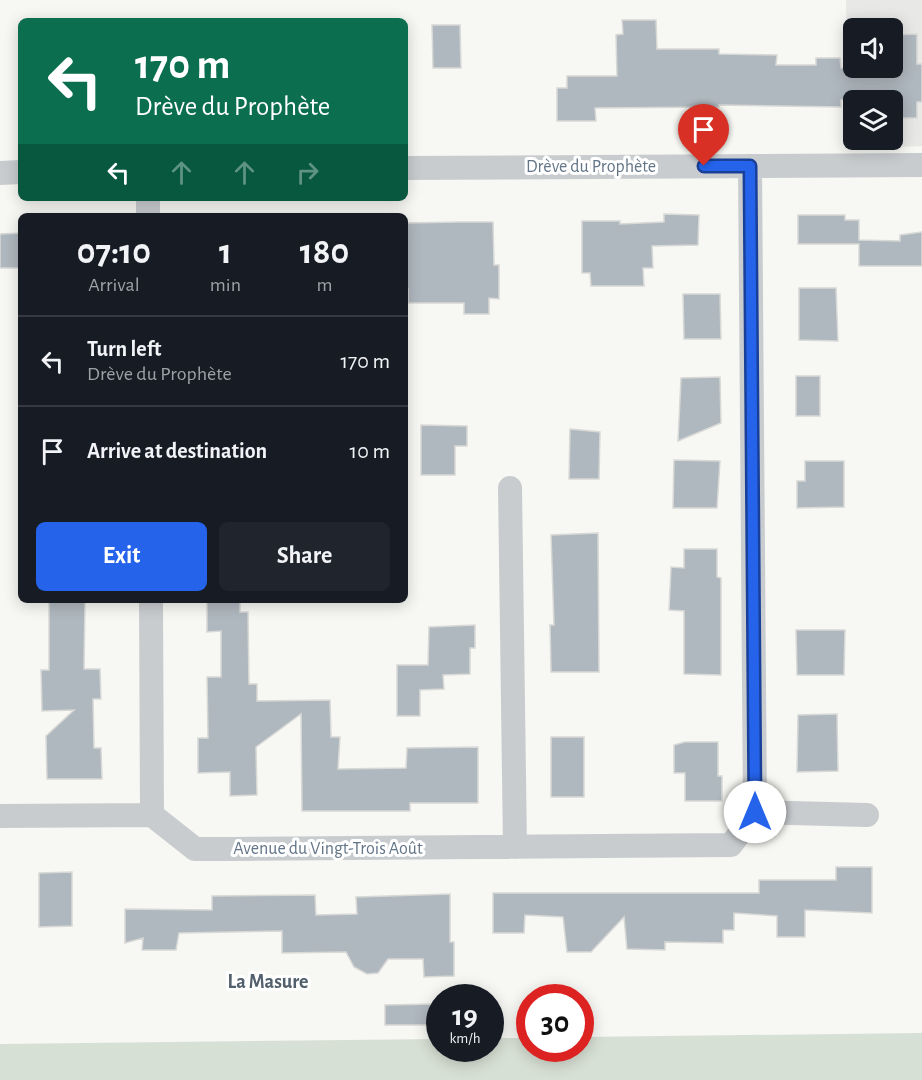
<!DOCTYPE html>
<html lang="en">
<head>
<meta charset="utf-8">
<style>
	body { margin:0; font-family:"Alegreya Sans",sans-serif; background:#20242c; color:#f1f3f6; height:100vh; display:flex; flex-direction:column; font-size:22px; white-space:nowrap }
	* { box-sizing:border-box; margin:0 }
	p { font-size:20px; color:#9ea1a6 }
	.icon { flex:none; width:33px; height:33px; fill:none; stroke:currentColor; stroke-width:2; stroke-linecap:round; stroke-linejoin:round }
	.map { position:relative; flex:1; overflow:hidden }
	.side { position:absolute; left:18px; top:213px; width:390px; height:390px; display:flex; flex-direction:column; background:#171b24; border-radius:9px; box-shadow:0 3px 15px #0003 }
	.side>* { flex:none }
	.banner { position:absolute; left:18px; top:18px; width:390px; height:183px; border-radius:9px; box-shadow:0 3px 15px #0003; background:#0b6e4f; color:#fff; overflow:hidden }
	.controls { position:absolute; left:843px; top:18px; display:grid; gap:12px }
	.controls a { display:grid; place-items:center; width:60px; height:60px; border-radius:9px; background:#171b24; box-shadow:0 3px 15px #0003; font-size:30px }
	.speed { position:absolute; left:426px; top:984px; display:flex; gap:12px; font-size:30px; font-weight:700; text-align:center }
	.speed>* { display:grid; place-content:center; width:78px; height:78px; border-radius:50%; background:#171b24; box-shadow:0 3px 15px #0003; line-height:1 }
	.speed small { font-size:15px; font-weight:400 }
	.speed .limit { border:9px solid #d22; background:#fff; color:#111 }
	.pin { position:absolute; display:grid; place-items:center; width:51px; height:51px; color:#fff; margin:-62px -26px; border-radius:50% 50% 50% 0; rotate:-45deg; box-shadow:0 0 6px #0007 }
	.pin .icon { rotate:45deg }
	.me { position:absolute; width:66px; margin:-33px; rotate:0deg; stroke-linejoin:round; filter:drop-shadow(0 0 4px #0008) }
	.turn { display:flex; align-items:center; gap:21px; height:126px; padding:0 18px; font-size:27px }
	.turn .icon { width:78px; height:78px; stroke-width:2.5 }
	.turn b { display:block; font-size:42px; line-height:51px }
	.lanes { display:flex; align-items:center; height:57px; padding:0 18px; background:#0003; justify-content:center; gap:30px; direction:ltr }
	.lanes .off { opacity:.35 }
	.eta { display:flex; justify-content:space-evenly; align-items:center; height:102px; text-align:center }
	.eta b { font-size:36px; font-weight:600; line-height:42px }
	.button { display:flex; gap:12px; margin-top:auto; padding:12px 18px }
	.button a { flex:1; height:69px; border-radius:9px; background:#2563eb; color:#fff; font-size:24px; font-weight:600; line-height:69px; text-align:center }
	.button a+a { background:#20242c; color:#f1f3f6 }
	ul { padding:0; list-style:none }
	li { display:flex; align-items:center; gap:18px; height:90px; padding:0 18px; border-top:2px solid #363941 }
	li div { flex:1 }
	li b { display:block; font-size:22px }
	li em { font-style:normal }
	.map>svg:first-child { display:block }
</style>
</head>
<body>
<div class="map">
<svg width="922" height="1080" viewBox="0 0 922 1080">
	<rect width="100%" height="100%" fill="#f7f7f3"/>
	<path fill="#e8e9e7" fill-rule="evenodd" d="M846,0h76v146l-74,3zM854,28h38v40h-38zM854,100h38v40h-38z"/>
	<path fill="#d7e0d4" d="M922,1033v47h-922v-36l439,-5 1,9h50l1,-10h38l1,10h50l1,-11z"/>
	<path fill="#b0b8bf" stroke="#d8d9d6" stroke-width="1.5" d="M622,20h34l1,29h62v5l58,1 -1,10h40v-7h24l1,10h51v-33l25,-1v30h5v38h-5v16h-25v-18h-51v7l-122,-2v2l-124,1 1,13h-39v-33h10v-12h50l-1,-41 7,-1z
		M432,25h28l1,43h-28z
		M664,214l35,1 -1,30 -46,1 1,22h-10l1,18h-53l-1,-13h-8v-52h38v3l44,-2z
		M798,215h47v5h14v20l41,1v-6l22,-3v34h-63v-22h-61z
		M458,222h35l1,43h5v34l-10,-1v16h-25v-11h-56v-14h-3v-66z
		M21,233v35h-21v-34z
		M799,288h37l2,53 -39,-1z
		M683,294h37l1,45h-37z
		M796,376h24v40h-24z
		M720,377l1,46 -43,18 3,-63z
		M421,425l46,1v20h-12v29h-34z
		M570,429l30,3 -1,47h-30z
		M674,460l46,1 -3,47h-44z
		M805,461h39v46l-47,1v-27h8z
		M598,533l1,139h-48l-1,-47h4l-3,-90z
		M684,549h33v28l4,1v97l-37,-1v-63l-15,-1 2,-43 13,1z
		M49,600h36l-1,69h16l1,30h-8l1,49h7l1,31h-55l-1,-43 28,-26 -32,1 -1,-41h8z
		M207,600h33v12h8l1,72h8v17l73,-1 1,37h9l-2,32 68,-1 1,-20 71,-1v56h-68v8h-108l-1,-97 -45,33 1,48 -27,1v-24l-32,1v-35h10l-1,-61h14v-46l-14,1z
		M475,625v23h-5v26l-27,1 1,14 -24,1v26h-23v-51h31l1,-38z
		M796,630h49l-1,45h-47z
		M837,714l1,57 -41,1 1,-57z
		M551,737h33v60h-33z
		M685,742h33v34h4v25h-37v-28h-11v-28z
		M836,867h36v46l-67,-3v27h-28v-21l-43,-3v17h-11v13l-58,-1v8l-38,-1 -3,-32 -33,35h-24l-4,-35 -38,-2 -1,18h-31v-40h266v-13h77z
		M72,872v54l-33,1v-54z
		M450,894v48h4v34l-30,1 -1,-18h-35l-10,14 -11,1 -13,-7 -8,-15 -64,1v-22l-103,2 -3,17h-34l1,-12 -18,5v-34l87,1v-14l103,-1 1,20 41,-1 -1,-17z
		M435,1004v21h-50v-20z"/>
	<g fill="none" stroke-linecap="round" stroke-linejoin="round">
		<path stroke="#c9cccf" stroke-width="24" d="M750,166l5,646
			M405,168l517,-3
			M0,173l21,-1
			M148,198v18
			M510,488l5,359
			M151,600l1,215
			M152,815l43,34h38l498,-4 24,-33 112,3
			M0,816l152,-1"/>
	</g>
	<g fill="none" stroke-linecap="round" stroke-linejoin="round">
		<g stroke="#184099" stroke-width="15">
			<path id="route" d="M704,166h46l5,646"/>
		</g>
		<use href="#route" stroke="#2563eb" stroke-width="10"/>
	</g>
	<g text-anchor="middle" dominant-baseline="central" stroke-width="6" stroke-linejoin="round" paint-order="stroke">
		<g font-size="18" fill="#637588" stroke="#fff">
			<text x="591" y="167">Drève du Prophète</text>
			<text x="328" y="849">Avenue du Vingt-Trois Août</text>
		</g>
		<g font-size="20" font-weight="bold" fill="#525f6c" stroke="#fff">
			<text x="268" y="982">La Masure</text>
		</g>
	</g>
</svg>
<div class="controls">
<a><svg class="icon" aria-label="sound" viewBox="0 0 24 24"><path d="M4 9h4l5-4v14l-5-4H4zM17 9q2 3 0 6"/></svg></a>
<a><svg class="icon" aria-label="layers" viewBox="0 0 24 24"><path d="M12 4l9 5-9 5-9-5zM3 14l9 5 9-5"/></svg></a>
</div>
<div class="speed"><div>19<small>km/h</small></div><div class="limit">30</div></div>
<div class="pin" style="left:704px;top:166px;background:#d93025"><svg class="icon" aria-label="arrive" viewBox="0 0 24 24"><path d="M6 21V4h12l-3 4 3 4H6"/></svg></div>
<svg class="me" style="left:755px;top:812px" viewBox="-20 -20 40 40"><circle r="19" fill="#fff"/><path d="M0-13L10 11 0 6-10 11z" fill="#2563eb"/></svg>
<div class="banner">
<div class="turn"><svg class="icon" aria-label="left" viewBox="0 0 24 24"><path d="M17 20v-9H6M10 6l-5 5 5 5"/></svg><div><b>170 m</b>Drève du Prophète</div></div>
<div class="lanes"><svg class="icon" aria-label="left" viewBox="0 0 24 24"><path d="M17 20v-9H6M10 6l-5 5 5 5"/></svg><svg class="icon off" aria-label="ahead" viewBox="0 0 24 24"><path d="M12 20V5M6 11l6-6 6 6"/></svg><svg class="icon off" aria-label="ahead" viewBox="0 0 24 24"><path d="M12 20V5M6 11l6-6 6 6"/></svg><svg class="icon off" aria-label="right" viewBox="0 0 24 24"><path d="M7 20v-9h11M14 6l5 5-5 5"/></svg></div>
</div>
<section class="side">
<div class="eta">
<div><b>07:10</b><p>Arrival</p></div>
<div><b>1</b><p>min</p></div>
<div><b>180</b><p>m</p></div>
</div>
<ul>
<li><svg class="icon" aria-label="left" viewBox="0 0 24 24"><path d="M17 20v-9H6M10 6l-5 5 5 5"/></svg><div><b>Turn left</b><p>Drève du Prophète</p></div><em>170 m</em></li>
<li><svg class="icon" aria-label="arrive" viewBox="0 0 24 24"><path d="M6 21V4h12l-3 4 3 4H6"/></svg><div><b>Arrive at destination</b></div><em>10 m</em></li>
</ul>
<div class="button"><a>Exit</a><a>Share</a></div>
</section>
</div>
</body>
</html>
